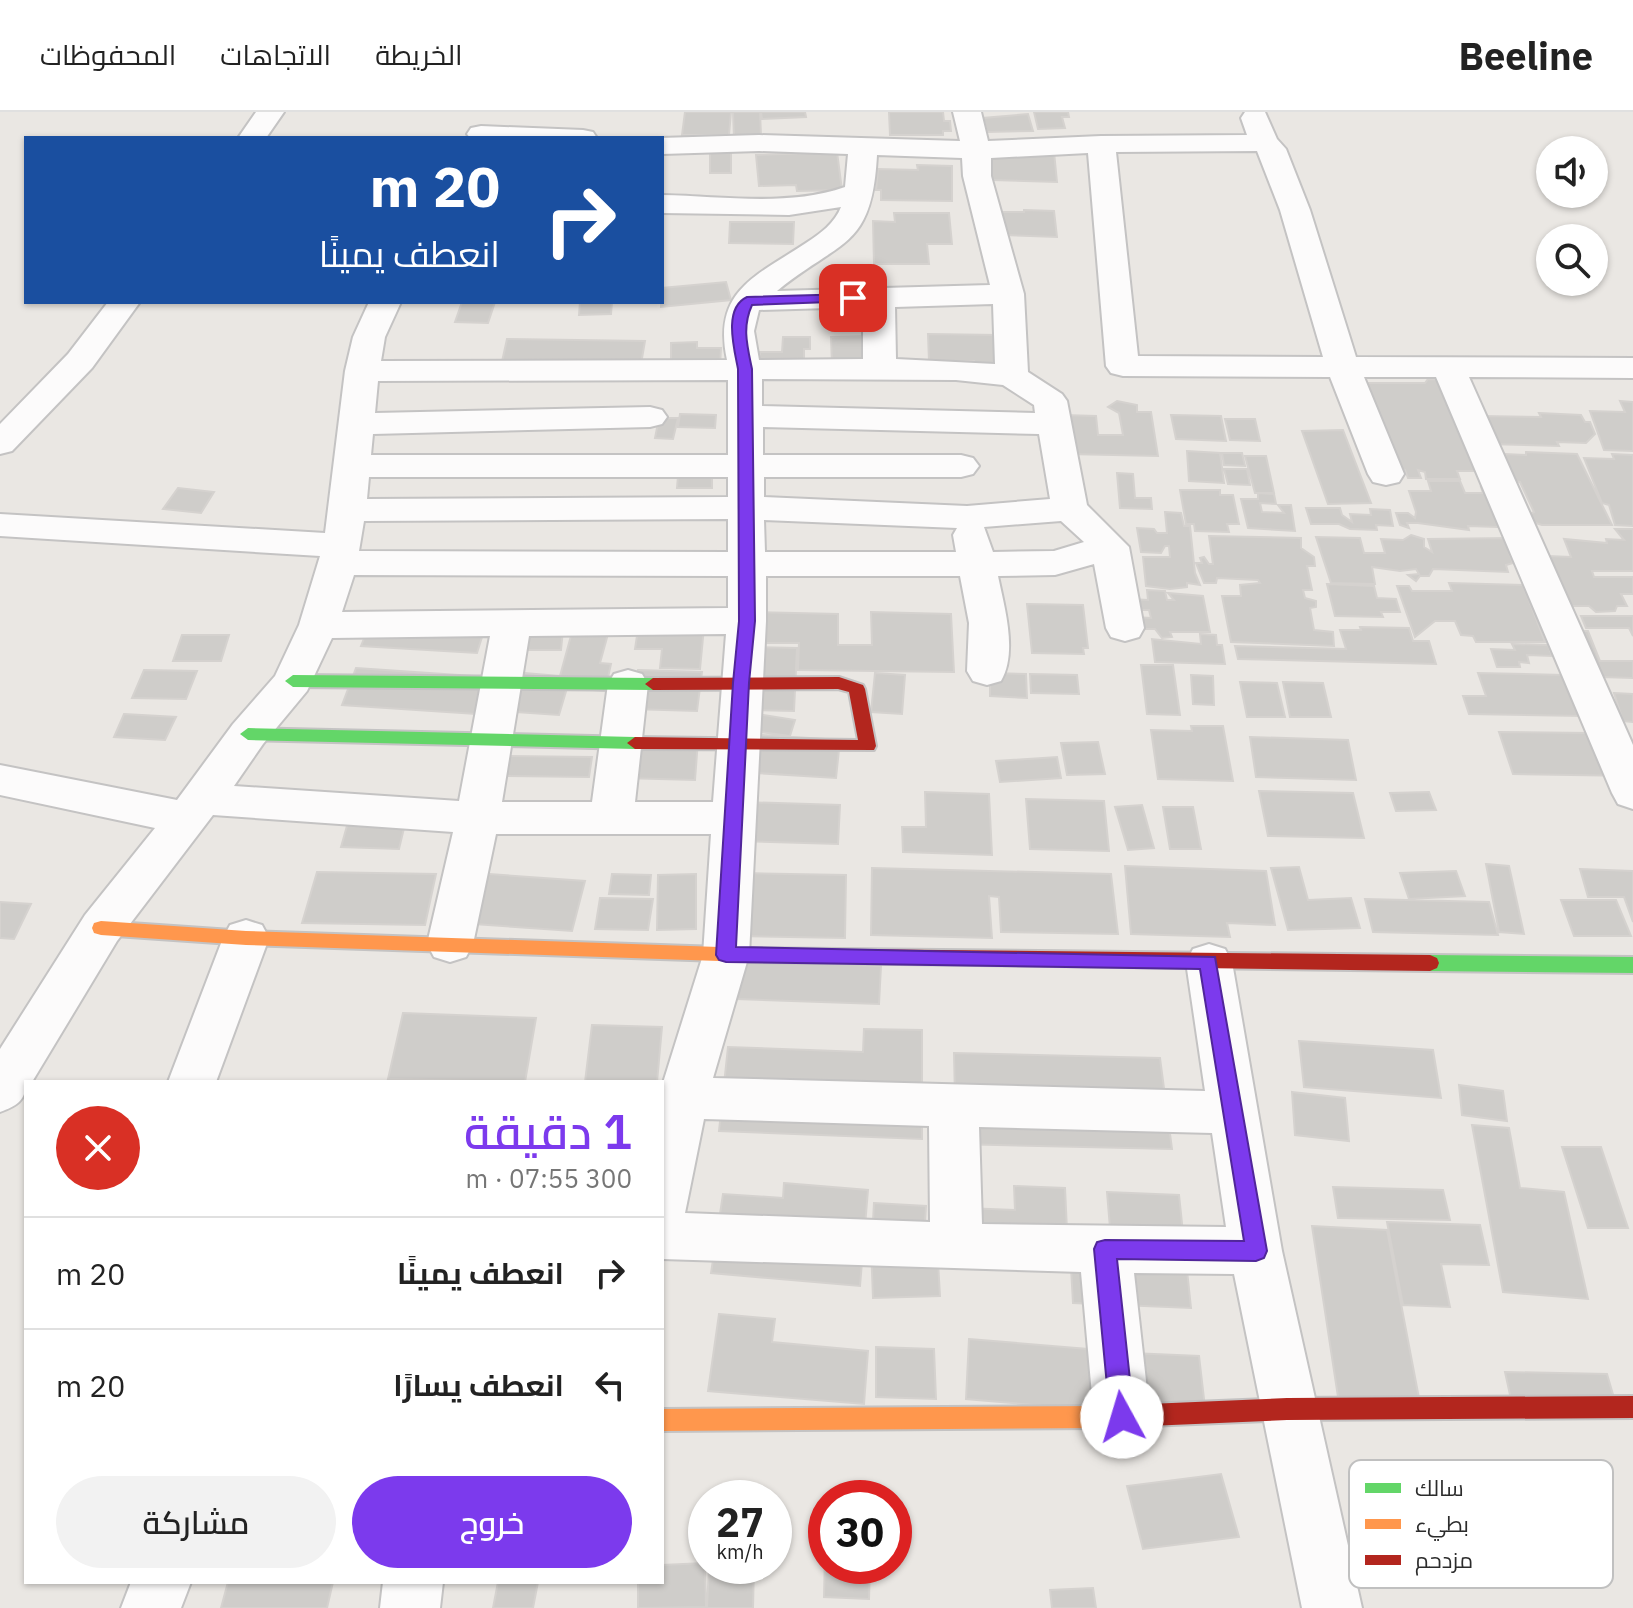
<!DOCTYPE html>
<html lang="ar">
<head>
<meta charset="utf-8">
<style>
	body { margin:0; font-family:"IBM Plex Sans",Cairo,sans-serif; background:#f2f2f2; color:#222; direction:rtl; height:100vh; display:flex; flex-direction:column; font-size:30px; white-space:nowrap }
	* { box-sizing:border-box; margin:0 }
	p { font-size:26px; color:#767676 }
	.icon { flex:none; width:44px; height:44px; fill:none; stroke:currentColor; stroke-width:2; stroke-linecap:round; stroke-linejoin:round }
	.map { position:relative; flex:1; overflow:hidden; direction:ltr }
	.panel { position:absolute; left:24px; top:968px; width:640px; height:504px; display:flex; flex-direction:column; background:#fff; border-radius:0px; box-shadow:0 2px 6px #0004; direction:rtl }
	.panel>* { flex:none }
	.banner { position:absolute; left:24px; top:24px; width:640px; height:168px; border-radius:0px; box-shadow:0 2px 6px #0004; direction:rtl; background:#1a4fa0; color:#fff; overflow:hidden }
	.fabs { position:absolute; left:1536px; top:24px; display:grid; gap:16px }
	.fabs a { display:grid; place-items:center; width:72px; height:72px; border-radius:50%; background:#fff; box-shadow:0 2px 6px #0004; font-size:40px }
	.speed { position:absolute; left:688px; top:1368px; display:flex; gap:16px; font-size:40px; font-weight:700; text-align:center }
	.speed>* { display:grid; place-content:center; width:104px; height:104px; border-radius:50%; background:#fff; box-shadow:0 2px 6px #0004; line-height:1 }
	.speed small { font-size:20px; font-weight:400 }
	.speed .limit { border:12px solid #d22; background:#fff; color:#111 }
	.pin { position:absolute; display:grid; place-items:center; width:68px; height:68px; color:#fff; margin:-34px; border-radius:16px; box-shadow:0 4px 12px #0006 }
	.me { position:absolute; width:88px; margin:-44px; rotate:354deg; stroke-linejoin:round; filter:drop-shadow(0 0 6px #0008) }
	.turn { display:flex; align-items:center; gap:28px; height:168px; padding:0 32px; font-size:36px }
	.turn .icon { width:104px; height:104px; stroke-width:2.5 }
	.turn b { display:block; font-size:56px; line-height:68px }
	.round { display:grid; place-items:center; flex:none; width:84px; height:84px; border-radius:42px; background:#f2f2f2 }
	.headline { display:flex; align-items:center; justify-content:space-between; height:136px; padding:0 32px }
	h1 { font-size:48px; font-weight:600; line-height:60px; color:#7c3aed }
	.button { display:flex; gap:16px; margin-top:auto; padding:16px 32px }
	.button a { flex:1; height:92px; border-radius:48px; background:#7c3aed; color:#fff; font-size:32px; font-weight:600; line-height:92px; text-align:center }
	.button a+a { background:#f2f2f2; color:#222 }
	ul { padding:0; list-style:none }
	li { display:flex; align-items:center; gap:24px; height:112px; padding:0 32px; border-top:2px solid #e0e0e0 }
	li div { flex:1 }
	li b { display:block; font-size:30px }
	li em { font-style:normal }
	header { display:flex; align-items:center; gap:48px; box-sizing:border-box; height:112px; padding:0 40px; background:#fff; border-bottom:2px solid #e0e0e0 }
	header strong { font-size:38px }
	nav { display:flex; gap:44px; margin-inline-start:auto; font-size:28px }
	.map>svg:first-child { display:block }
</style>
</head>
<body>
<header>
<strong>Beeline</strong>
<nav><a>الخريطة</a><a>الاتجاهات</a><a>المحفوظات</a></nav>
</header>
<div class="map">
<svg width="1633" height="1496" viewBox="0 0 1633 1496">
	<rect width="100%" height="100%" fill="#eae7e3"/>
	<path fill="#cfcdca" stroke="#d5d2cf" stroke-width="2" d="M685,0h46l-2,23h-47z
		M733,0h27l1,24 -27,1z
		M761,0h44l1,5 -44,2z
		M889,0h54l1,9h6l1,10h-8v4h-53z
		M1034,0h34l1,5h-7l3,11 -27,1z
		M1028,2l5,17 -46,1 -4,-14z
		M710,38h21v23h-21z
		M1028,39l26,1 3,30 -65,-2 -1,-23h37z
		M837,40l5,38 -45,1 -1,-6 -37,1 -3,-31z
		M917,53l35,1v35l-71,-1v-10h-5l2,-21 40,1z
		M1024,98l30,1 3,26 -55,-2 -2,-23h24z
		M894,101h55l3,31h-25l2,20h-55l-1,-43 22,1z
		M730,110h64l-1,22 -64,-1z
		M726,170l5,18 -70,7 1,-19z
		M462,190h33l-7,21 -33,-1z
		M580,190h32l-1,12 -32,1z
		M928,222l70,1 2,31h-26v-5h-45z
		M873,224l2,28h-43l-1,-27z
		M783,225h27v12h-6v15h-45l1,-12h22z
		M507,227l138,2 -4,23 -140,2z
		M697,230v6h24l-1,18h-49v-23z
		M1428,267l20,1 39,91h-30l3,8h-34l-1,-7 -7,-2 3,8h-13l-3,-8h-6l-32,-87h58z
		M1117,289l20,4v7h14l7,44 -90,-2 -4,-39 32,1 2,19h25l-4,-22 -11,-6z
		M1620,289l13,1v49l-29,-1 -14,-39 35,1z
		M1539,301l42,2 4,7h5l5,12 -9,9 -29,-1 2,4 -73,-2 -5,-28 60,1z
		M680,302l36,1 -1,13 -37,-1z
		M1171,303l50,1 5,25 -50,-2z
		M659,306h19l-5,21 -18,-1z
		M1225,307h30l5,22 -30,-1z
		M1343,318l28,73 -43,1 -26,-73z
		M1187,339l33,2 4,30 -35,-2z
		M1526,340l51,2 35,71h-70l-13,-4 -5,-16 6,9 4,-2 -14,-30 -8,-1 -7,-27 21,1z
		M1222,341h20l3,13 -21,-1z
		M1612,342l21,1v71l-18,-1 -6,-20 -7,-2 -18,-45 30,1z
		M1245,344h21l8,37h-19z
		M1224,357h23l3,16 -22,-1z
		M1117,361l16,1 2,24h16l1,11 -32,-1z
		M678,364l34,1v11h-35z
		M1428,369h32l5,12h18l-2,-6h13l17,49 -13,-9 -30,-1 1,4 -51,-7h-11l2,5 -9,-3 -4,-12h12l7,5 1,-6 -7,-21h22z
		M178,376l36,4 -13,21 -38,-4z
		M1180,378h40v5h13l6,29h-12l2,8 -34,-1 -1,-7h-8z
		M1258,381l16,1 2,10 -16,-1 2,9 22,1 -6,-8h13l4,26 -47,-3 -7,-29h17z
		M1306,396h34l2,7 10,7 -2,-8 21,1 -1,-6 20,1 3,16 -17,-1 1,5 -27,-1 -11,-5h-28z
		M1165,400l16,1 3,13h6l5,47 5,12 -13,-2v4l-17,2 -24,-3 -3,-29h27l-1,-11h-4l-4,7 -20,-1 -4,-24 17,1 3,4h10z
		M1615,417h18v42h-41l2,6h39v17h-12l6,12h-10l-2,5 -19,1 -7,-6h-23l-44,-51 49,2 -7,-18 43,4 -1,-4 18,1z
		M1411,423l13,4v8l8,5 -4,-13 84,-1 6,17h-8l3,8 -7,2 2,7 -75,-3 -4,7h-9l-4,5 -8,-6 11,-1 -3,-5 -16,2 -28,-4 3,17 -44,-1 -15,-46 44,1 4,15h21l-4,-14 22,1z
		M1209,424l92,2v10l13,9 1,9h-8l5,24h-9l2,8 11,3v6l-6,1 4,22 19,2 1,14 -103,-4 -9,-46h19l-1,-11 20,-2 -2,-3 -41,-2 -1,5h-12l-8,-20h6l-2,-5 4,-1 5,7h4z
		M1449,471l74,2 22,57h-69l-3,-6 -12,-1 -6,-14h-20l-20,16 -18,-51h12l3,5h40z
		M1327,472l47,2 3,12 19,1 4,13h-19l2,5 -48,-1z
		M1147,478l18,1 2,9h7l-6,-7 35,3 7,36h-40l2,5 -10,1 -7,-9h-17l-2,-12 15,1 -2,-8h-11l-7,-11 17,1z
		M1027,492l56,1 5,43h-5l1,6 -52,-1z
		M375,499l113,7 -11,35 -116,-7z
		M755,500l83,2v31h34l-1,-33 80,2 3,58 -156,-2 1,-27h-46z
		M640,504l65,1 -5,52 -40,-1 2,-19h-27z
		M1581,504h52v20l-4,-8h-43z
		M527,505l36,13 -2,20h-39z
		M1360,515l49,1 4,13h16l7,23 -198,-5 -3,-13 111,3 -6,-19h21z
		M1547,519h41l12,30h33v17l-32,-1 32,81v18l-120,-2 -14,-42 92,1 -7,-17 -115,-2 -6,-18h23l-8,-23 86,2z
		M572,520l36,2 -8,29 11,1 -6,27 -38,-3 -8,27 -58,-4 12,-39 47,4z
		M1200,522l16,1 1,10h5l3,19 -70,-2 -3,-23 49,5z
		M182,523h47l-8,26h-48z
		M1512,532l36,1 4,11 -25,-1 2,8 -10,-1 1,5h-23l-6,-18 24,1z
		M754,535l43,1 -3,63 -44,-1z
		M1141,553h32l7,50 -33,-1z
		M356,556l131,9 -11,37 -134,-9z
		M144,558l53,1 -11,28 -54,-1z
		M638,558l64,2 -5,39 -65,-2z
		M875,561l30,2 -3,39 -31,-2z
		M990,561l36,1 1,24 -37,-2z
		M1030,562l47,1 2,19 -48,-1z
		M1191,563l22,1 1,29 -21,-1z
		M1240,570l37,1 8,34h-38z
		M1283,570l40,1 8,34h-41z
		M1614,581l19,1v28l-10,-1z
		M124,602l52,3 -11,23 -51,-3z
		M758,602l37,6 -5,16 -37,-5z
		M1191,614h32l10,55 -75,-2 -7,-49 41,1z
		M746,622l94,6 -4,38 -96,-6z
		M1250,625l98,3 8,40 -100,-3z
		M628,627l70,1 -3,40 -72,-2z
		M1098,630l7,32 -38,1 -6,-32z
		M506,644l86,1 -3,20 -87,-1z
		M1057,645l4,21 -61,4 -4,-21z
		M1259,679l94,2 11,45 -96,-2z
		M925,680l64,2 3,61 -89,-3 -1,-25h24z
		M1429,680l7,18 -40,1 -6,-18z
		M1026,687l78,2 5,50 -79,-2z
		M354,689l56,2 -11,46 -58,-2z
		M742,690l98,3 -2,39 -100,-3z
		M1142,693l12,43 -26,2 -13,-43z
		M1163,695h30l8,42h-31z
		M1486,752l23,2 15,68 -25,-2z
		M1125,754l141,5 9,54 -48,-2 3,14 -99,-3z
		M1299,755l9,33 43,-2 9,30 -72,2 -17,-62z
		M872,756l239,6 7,60 -117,-2 -2,-35 -10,-1 3,42 -121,-3z
		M1580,757l53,2v51l-9,-25h-36z
		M1456,759l9,25 -56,3 -9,-26z
		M317,760l119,2 -11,51 -123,-2z
		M475,761l110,8 -13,50 -112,-8z
		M742,761l104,2 -1,63 -108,-2z
		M612,762l39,1 -2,20 -40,-1z
		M696,762v55l-39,1 1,-55z
		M600,786l53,1 -5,31 -53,-1z
		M1365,787l124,3 9,33 -125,-3z
		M1561,788h55l15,36h-57z
		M0,790l31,2 -17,35 -14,-1z
		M740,849l141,5 -2,38 -142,-5z
		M403,901l133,5 -11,64 -137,-3z
		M592,913l70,2 -5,55h-72z
		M864,917l58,1v109l-203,-8 9,-84 135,5z
		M1299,929l134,9 8,48 -137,-11z
		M954,941l206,5 12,91 -216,-5z
		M1459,973l44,6 4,30 -45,-6z
		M1292,980l53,6 4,43 -54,-6z
		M1472,1013l37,3 11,60 44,4 24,107 -85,-7z
		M1562,1035h39l27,81h-40z
		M784,1071l84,7 -8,96 -149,-13 12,-79 60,4z
		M1014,1074l51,2 3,64 -102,-4v-40l49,2z
		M1333,1075l110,3 7,30 -112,-2z
		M1107,1080l72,3 12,113 -118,-5 -3,-53 42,2z
		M874,1091l52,3 -2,35 -52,-2z
		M1387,1110l93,3 9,40 -48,-1 9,43 -47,-2z
		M1312,1114l75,4 35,184 -82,-4z
		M937,1133l3,51 -67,2 -2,-52z
		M719,1202l56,5 -3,23 96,9 -4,53 -156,-13z
		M969,1227l155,13 1,61 -159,-14z
		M876,1235l58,2 2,50 -60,-2z
		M1131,1241l68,3 7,60 -70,-2z
		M1505,1260l102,2 12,41 -105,-2z
		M1221,1362l18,63 -96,12 -16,-63z
		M825,1443l1,11h44l-1,33 -45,-2z
		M705,1451l1,44 -68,1v-26h24v-17z
		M709,1454h45l-1,42h-46z
		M228,1470h105l-6,26h-106z
		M498,1470h40l-5,26h-40z
		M1093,1476l3,20h-44l-2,-18z"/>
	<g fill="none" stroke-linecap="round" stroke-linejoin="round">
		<g stroke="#c4c3c3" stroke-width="4">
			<path id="street" d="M256,0h28l-18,26h-28z
				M953,0h28l7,29 113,-5 146,-1 -6,-17 4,-6h20l12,27 9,10 24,61 46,147 277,1v20l-164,-1 164,368v64l-15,-5 -6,-11 -176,-416h-72l40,97 -5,8 -13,3 -13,-3 -5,-8 -38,-97 -207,-1 -12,-3 -5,-7 -18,-213 -97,5v18l33,118 4,78 34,22 5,7 20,104 42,42 15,81 -5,9 -14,4 -14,-4 -5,-9 -12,-64 -39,11 -57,1c6,30 20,76 3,105l-14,4 -14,-4 -6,-10 2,-48 -9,-47h-194v45l-17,334 -36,123 492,13 -19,-129 7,-13 16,-5 16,5 7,13 50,289 80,357h-60l-68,-334 -100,-1 16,144 -8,19 -20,8 -20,-8 -8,-19 -13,-145 -419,-13v-173l41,-131 8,-121h-215l-23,110 -7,13 -16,5 -16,-5 -7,-13 26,-112 -240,-17 -96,126 -85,141h-6c0,19 -10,24 -26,30v-63l85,-134 70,-87 -155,-33v-30l177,35 56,-76 42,-48 24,-51 21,-69 -320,-20v-22l325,19 20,-162 8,-34 16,-35h32l-16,35 -4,24 346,-1c-15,-69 29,-84 79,-117 14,-9 29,-20 35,-36l-52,8 -127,-2v-18c60,1 126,12 183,-8l3,-33 -89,-3 -97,3 -2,-16 99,-3 201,6zM1257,39l23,59 43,147 -185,-1 -22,-204zM877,43l85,3 1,18 27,109 -213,6c63,-52 95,-41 100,-136zM993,192l2,60 -99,-5 -1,-52zM863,195v52l-104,1 -5,-29 5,-21zM762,267l194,1 47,5 31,20 1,8 -273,-7zM728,268v75h-357l2,-21 277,-7 12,-3 5,-7 -5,-7 -12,-3 -275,6 3,-32zM763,315l276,7 11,65 -83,7 -203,-9v-20h197l12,-3 6,-8 -6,-8 -12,-3h-198zM369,365h359v20l-361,2zM728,407v33l-369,-1 5,-30zM764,408l193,8 -4,7 3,17h-191zM1061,409l23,21 -30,9 -61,1 -9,-25zM354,463l374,1v32l-386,4zM726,522l-13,168h-78l13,-118 -6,-10 -14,-4 -14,4 -6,10 -16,118h-90l27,-166zM490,524l-31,165 -225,-15 29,-42 44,-53 25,-53zM704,1007l225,7 1,96 -245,-9zM979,1015l233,6 14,94 -244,-3z
				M481,14l102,4 10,2 4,6h-127l-3,-4 4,-6z
				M108,190h32l-48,66 -80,83 -12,3v-30l68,-70z
				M246,808l16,5 7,13 -53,144h-48l55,-144 7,-13z
				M131,1470h60l-10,26h-60z
				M383,1470h60l-3,26h-60z"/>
		</g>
		<g stroke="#c4c3c3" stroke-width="4">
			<path id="fast" d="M293,563l360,3 8,6 -8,6 -360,-3 -8,-6z
				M248,616l387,9 8,6 -8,6 -387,-9 -8,-6z
				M1430,843l203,2v16l-203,-2 -7,-3 -2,-5 2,-5z"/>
		</g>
		<g stroke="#c4c3c3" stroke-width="4">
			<path id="slow" d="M101,809l145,10 502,17 7,2 2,5 -2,5 -7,2 -502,-17 -145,-10 -7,-2 -2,-5 2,-5z
				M1101,1294l8,3 4,8 -4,8 -8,3 -439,3v-22z"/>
		</g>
		<g stroke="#c4c3c3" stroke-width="4">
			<path id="jam" d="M839,565l24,8 2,4 11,57 -2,4 -239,-1 -8,-6 8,-6 223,3 -9,-48 -11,-3 -185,1 -8,-6 8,-6z
				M748,836l682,7 7,3 2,5 -2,5 -7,3 -682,-9 -7,-2 -2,-5 2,-5z
				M1633,1284v22l-346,2 -186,8 -8,-3 -4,-8 4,-8 8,-3 186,-8z"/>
		</g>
		<use href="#street" fill="#fcfbfb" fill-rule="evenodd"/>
		<use href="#fast" fill="#63d668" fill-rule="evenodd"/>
		<use href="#slow" fill="#ff974d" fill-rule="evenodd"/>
		<use href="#jam" fill="#b3261e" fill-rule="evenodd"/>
	</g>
	<path fill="#7c3aed" stroke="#51269a" stroke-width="2" d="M853,182l6,4 -2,3 -105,4c-10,22 -5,40 0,64l3,252 -6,62 -13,264 479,10 52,294 -3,7 -8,3 -139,-2 17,158 -4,8 -8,3 -8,-3 -4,-8 -16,-168 3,-7 8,-2 139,1 -44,-272 -474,-7 -7,-2 -3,-5 17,-272 6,-62 -1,-252c-4,-21 -15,-61 9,-72z"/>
	<rect x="1349" y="1348" width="264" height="128" rx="12" fill="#fff" stroke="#c0c0c0" stroke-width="2"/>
	<rect x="1365" y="1371" width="36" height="10" fill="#63d668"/>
	<rect x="1365" y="1407" width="36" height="10" fill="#ff974d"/>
	<rect x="1365" y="1443" width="36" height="10" fill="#b3261e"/>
	<g font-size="22" fill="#2c2c2c">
		<text x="1415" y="1384">سالك</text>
		<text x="1415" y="1420">بطيء</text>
		<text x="1415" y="1456">مزدحم</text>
	</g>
</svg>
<div class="fabs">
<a><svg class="icon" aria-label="sound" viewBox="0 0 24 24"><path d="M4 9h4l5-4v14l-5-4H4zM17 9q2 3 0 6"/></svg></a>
<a><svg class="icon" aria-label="search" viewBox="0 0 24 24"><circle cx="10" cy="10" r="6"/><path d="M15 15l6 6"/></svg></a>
</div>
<div class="speed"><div>27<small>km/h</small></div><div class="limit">30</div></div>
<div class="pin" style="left:853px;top:186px;background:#d93025"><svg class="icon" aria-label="arrive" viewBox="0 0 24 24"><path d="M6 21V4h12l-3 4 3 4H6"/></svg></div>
<svg class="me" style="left:1122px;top:1305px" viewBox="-20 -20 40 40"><circle r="19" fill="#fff"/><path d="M0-13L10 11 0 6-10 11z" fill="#7c3aed"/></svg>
<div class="banner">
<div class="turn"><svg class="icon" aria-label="right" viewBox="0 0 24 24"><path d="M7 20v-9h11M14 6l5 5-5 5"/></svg><div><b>20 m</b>انعطف يمينًا</div></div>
</div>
<section class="panel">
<div class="headline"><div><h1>1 دقيقة</h1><p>300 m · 07:55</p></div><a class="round" style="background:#d93025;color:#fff"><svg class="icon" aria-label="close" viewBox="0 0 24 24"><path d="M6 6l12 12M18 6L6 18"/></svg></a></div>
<ul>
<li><svg class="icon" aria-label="right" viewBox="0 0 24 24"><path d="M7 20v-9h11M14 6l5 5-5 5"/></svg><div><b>انعطف يمينًا</b></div><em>20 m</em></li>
<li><svg class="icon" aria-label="left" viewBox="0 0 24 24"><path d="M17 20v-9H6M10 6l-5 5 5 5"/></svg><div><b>انعطف يسارًا</b></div><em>20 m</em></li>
</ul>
<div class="button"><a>خروج</a><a>مشاركة</a></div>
</section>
</div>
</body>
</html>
